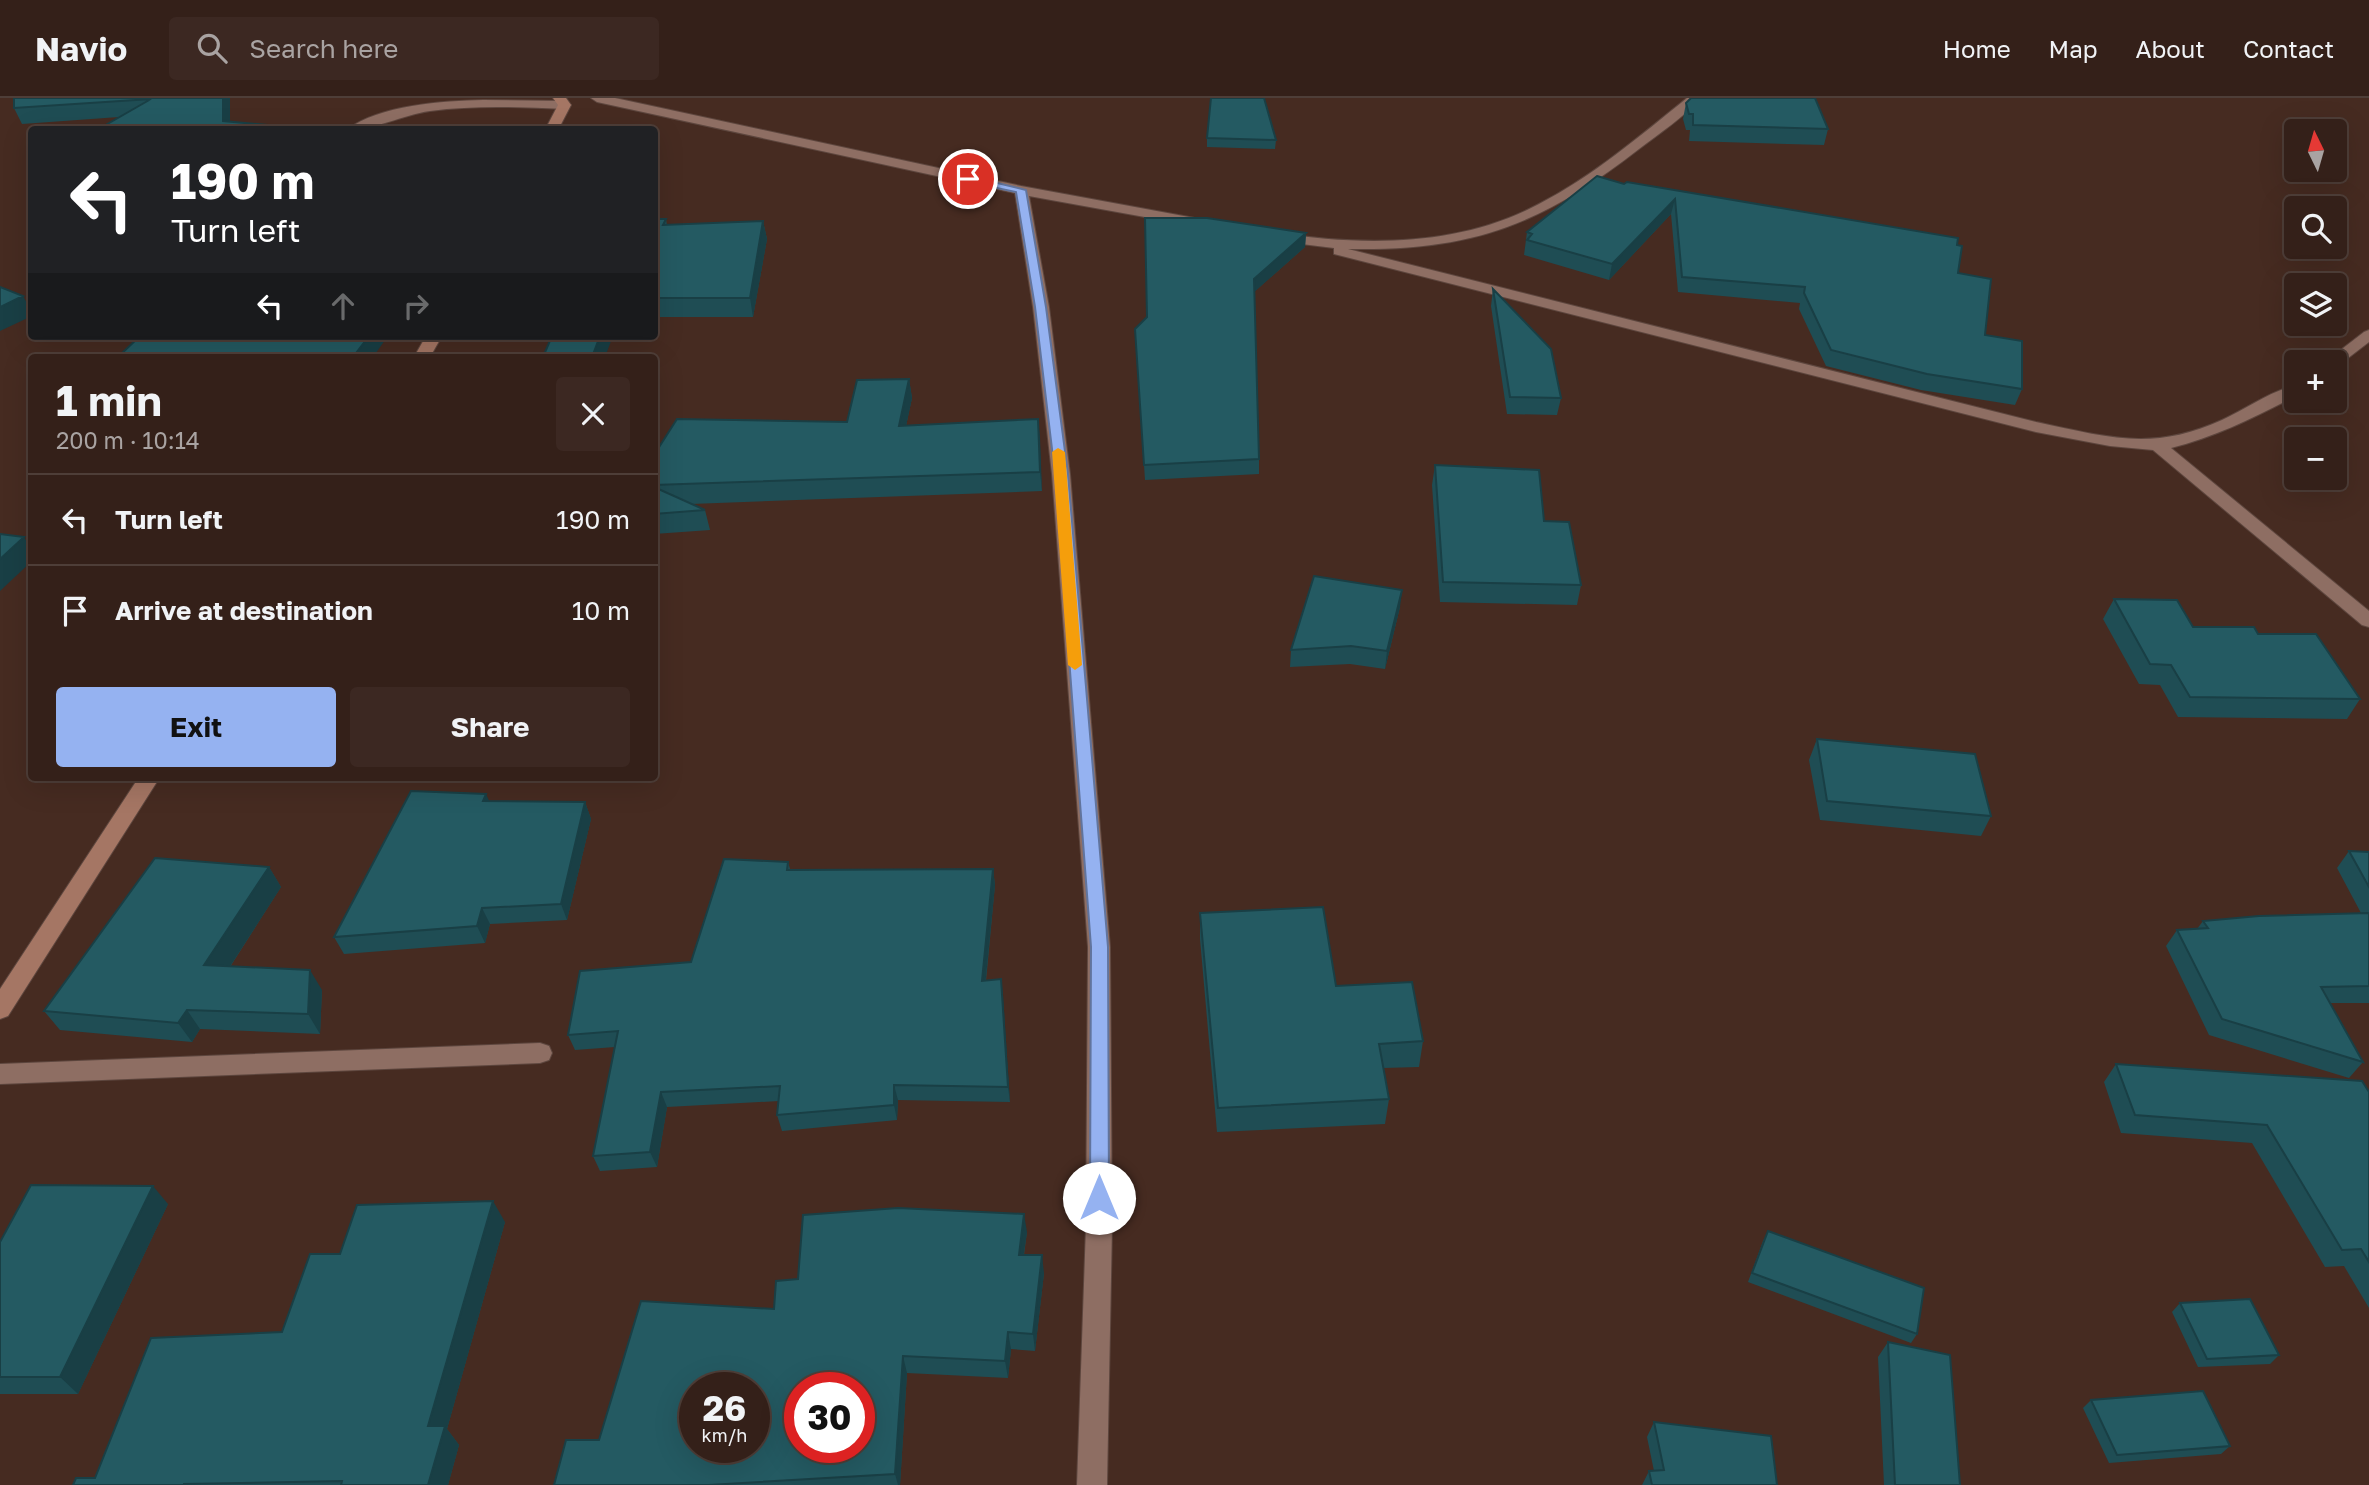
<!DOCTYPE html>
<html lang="en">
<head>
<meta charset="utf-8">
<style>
	body { margin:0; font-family:"Golos Text",sans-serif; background:#3c2822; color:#f1f3f6; height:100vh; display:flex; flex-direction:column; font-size:26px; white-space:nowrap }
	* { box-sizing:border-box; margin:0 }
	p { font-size:23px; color:#a9a3a2 }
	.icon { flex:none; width:38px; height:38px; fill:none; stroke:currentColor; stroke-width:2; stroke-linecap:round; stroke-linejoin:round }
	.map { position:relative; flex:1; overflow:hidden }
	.sheet { position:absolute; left:28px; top:256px; width:630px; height:427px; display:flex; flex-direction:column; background:#342019; border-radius:7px; box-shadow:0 7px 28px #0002,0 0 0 2px #4e3e38 }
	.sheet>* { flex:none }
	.hud { position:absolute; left:28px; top:28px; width:630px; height:214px; border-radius:7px; box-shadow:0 7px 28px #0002,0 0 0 2px #4e3e38; background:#202124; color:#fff; overflow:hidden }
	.needle { width:46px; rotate:355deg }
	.tools { position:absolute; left:2284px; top:21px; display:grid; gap:14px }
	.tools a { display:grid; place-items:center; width:63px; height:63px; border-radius:7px; background:#342019; box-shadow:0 7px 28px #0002,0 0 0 2px #4e3e38; font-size:35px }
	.speed { position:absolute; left:679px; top:1274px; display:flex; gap:14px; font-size:35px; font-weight:700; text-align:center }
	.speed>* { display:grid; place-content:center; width:91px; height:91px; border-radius:50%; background:#342019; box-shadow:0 7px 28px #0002,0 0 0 2px #4e3e38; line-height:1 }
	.speed small { font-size:18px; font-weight:400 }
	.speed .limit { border:10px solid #d22; background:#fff; color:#111 }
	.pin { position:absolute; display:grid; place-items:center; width:60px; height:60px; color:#fff; margin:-30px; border:4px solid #fff; border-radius:50%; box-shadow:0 2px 7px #0007 }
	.me { position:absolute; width:77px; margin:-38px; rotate:0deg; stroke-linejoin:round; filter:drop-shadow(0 0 5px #0008) }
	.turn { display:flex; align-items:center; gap:24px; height:147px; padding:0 28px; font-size:32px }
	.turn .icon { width:91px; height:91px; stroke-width:2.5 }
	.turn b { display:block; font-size:49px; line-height:60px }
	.lanes { display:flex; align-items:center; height:66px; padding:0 28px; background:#0003; justify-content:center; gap:35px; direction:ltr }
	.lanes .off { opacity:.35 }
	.round { display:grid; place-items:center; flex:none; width:74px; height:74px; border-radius:7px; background:#3c2822 }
	.overview { display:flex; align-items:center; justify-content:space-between; height:119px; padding:0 28px }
	h1 { font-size:42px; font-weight:700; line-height:52px }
	.primary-button { display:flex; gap:14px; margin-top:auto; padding:14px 28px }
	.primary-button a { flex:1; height:80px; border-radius:7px; background:#95b2f1; color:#111; font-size:28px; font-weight:700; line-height:80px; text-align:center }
	.primary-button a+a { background:#3c2822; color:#f1f3f6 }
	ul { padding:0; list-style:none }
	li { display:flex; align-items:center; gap:21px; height:91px; padding:0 28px; border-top:2px solid #4e3e38 }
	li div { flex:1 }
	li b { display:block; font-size:26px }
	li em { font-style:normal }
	header { display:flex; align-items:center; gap:42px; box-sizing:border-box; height:98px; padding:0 35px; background:#342019; border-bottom:2px solid #4e3e38 }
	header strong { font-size:33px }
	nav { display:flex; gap:38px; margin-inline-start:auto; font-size:24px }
	.search { width:490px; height:63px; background:#3c2822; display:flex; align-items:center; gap:18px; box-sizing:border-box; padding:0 24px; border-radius:7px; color:#a9a3a2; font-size:26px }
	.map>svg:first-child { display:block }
</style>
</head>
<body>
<header>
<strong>Navio</strong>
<div class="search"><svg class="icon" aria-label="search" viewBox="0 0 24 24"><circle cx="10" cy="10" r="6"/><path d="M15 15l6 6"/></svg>Search here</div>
<nav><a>Home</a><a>Map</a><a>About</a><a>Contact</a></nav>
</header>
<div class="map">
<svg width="2369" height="1387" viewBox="0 0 2369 1387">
	<rect width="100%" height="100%" fill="#462b21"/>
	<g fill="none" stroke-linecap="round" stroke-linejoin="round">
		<g stroke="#5d463e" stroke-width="2">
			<path id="street" d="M591,0h24l406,88 179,33 7,4 -7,4 -171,-31 20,111 21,167 40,473 2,279 -5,259h-30l9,-259 2,-279 -36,-473 -19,-167 -18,-114 -418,-91z
				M1687,0h14c-17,19 -41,35 -62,51 -98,76 -166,102 -291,100l688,173c72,15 116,30 186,-2 24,-11 49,-29 74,-35v11c-41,21 -80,41 -125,52l198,163v16l-7,-2 -209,-175 -43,-4 -74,-14 -702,-178v-6l-57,-7 -7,-4 7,-4c87,13 182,14 262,-29 54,-28 101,-68 148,-106z
				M483,2l82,1 6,4 -6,4c-45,-2 -90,-4 -135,2 -28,4 -55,19 -83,19 31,-25 97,-29 136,-30z
				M2369,232v12l-30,23 -14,-3 39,-30z
				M540,945l9,3 3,7 -3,7 -9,3 -540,21v-20z"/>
		</g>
		<g stroke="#5d463e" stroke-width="2">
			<path id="secondary" d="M553,0h13l5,7 -13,25h-13l13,-25z
				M426,238h16l-12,21h-16z
				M139,679h21l-152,239 -8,3v-30z"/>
		</g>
		<use href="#street" fill="#8e6e63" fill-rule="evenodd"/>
		<use href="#secondary" fill="#a57664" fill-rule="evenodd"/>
	</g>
	<path fill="#1f4d54" d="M14,0h216l-111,19 -97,7 -8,-16z
		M1686,5l142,26 -4,16 -135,-4 1,-11h-4l-3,-11z
		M1207,40l69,2 -1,9 -68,-2z
		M1624,86l333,61 1,28 27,62 37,54 -7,16 -94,-15 -95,-24 -27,-57 1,-6 -122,-11 -7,-78 -62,66 -85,-25 3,-23z
		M654,121h12l1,6 96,-4 4,18 -14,78h-99z
		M1306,135l-1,14 -51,45 5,167v15l-114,6 -10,-151z
		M1493,191l68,109 -4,17 -50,-1 -16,-108z
		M909,281l3,19 -6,28 132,-7 4,72 -351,13 14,6 5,20 -56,4v-79l193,-33z
		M1435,367l109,56 37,64 -4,20 -137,-3 -8,-117z
		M2114,501l79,28 65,7 102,65 -13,20 -169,-2 -18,-32 -21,-1 -36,-65z
		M1400,509l-15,62 -35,-5 -60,3 1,-17z
		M1817,641l174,77 -10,20 -161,-16 -11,-60z
		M490,703l95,1 6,17 -24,101 -77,4 -5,19 -141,11 -10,-17z
		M2349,753l20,1v151h-39l33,59 -14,16 -140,-43 -43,-89 11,-16 20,-1 6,-8 158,-8 -24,-45z
		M788,764l2,7h203l2,16 -9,96 15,-2 9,123 -112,-2 -1,20 -115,11 -5,-16 2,-14 -112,6 -10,60 -57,4 -7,-15 22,-109 -40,3 -7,-15 123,-73z
		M269,769l12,20 -51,80 92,23 -2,44 -120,-5 -8,13 -132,-12 -16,-19z
		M1200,815l136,73 87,55 -4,26 -36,1 6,31 -4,25 -168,8 -17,-193z
		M2116,966l253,28v216l-25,-42 -19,1 -73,-124 -131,-10 -17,-51z
		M168,1106l-90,190h-78v-152z
		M505,1124l-58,207 12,16 -11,40h-375l22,-7 187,-146 58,-78z
		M1768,1133l149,103 -6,9 -163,-61 15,-41z
		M1027,1134l-3,23 20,18 -9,78 -24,-2 -3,29 -101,-5 -7,112h-346l45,-45 175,-131 24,-30z
		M2180,1205l99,52 -9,9 -72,3 -26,-55z
		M1888,1244l72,143h-76l-6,-128z
		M2091,1302l139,46 -9,8 -112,9 -26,-55z
		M1654,1324l123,63h-135l7,-14h5l-7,-34z"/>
	<path fill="#193f45" d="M223,0h7v32l-7,-9z
		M1675,101l-4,15 -62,66 3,-16z
		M763,123l4,18 -14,78 -3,-19z
		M1306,135l-1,14 -52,46 1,-14z
		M23,198l9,16v4l-32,15v-24z
		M369,238h19l-15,21h-20z
		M600,238h13l-8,21h-13z
		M909,281l3,19 -10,47 -3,-19z
		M1038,321l2,19 2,53 -2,-19z
		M24,439l8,13v11l-32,30v-32z
		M1402,492l-2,17 -15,62 2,-18z
		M486,696l8,17 -11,-10z
		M585,704l6,17 -24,101 -6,-16z
		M269,769l12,20 -63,98 -14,-20z
		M993,771l2,16 -11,112 -2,-16z
		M482,810l8,16 -5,19 -8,-17z
		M310,872l12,20 -2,44 -12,-20z
		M1001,881l2,16 7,107 -2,-15z
		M187,912l13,19 -8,13 -14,-19z
		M894,987l4,15 -1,20 -3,-15z
		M661,994l6,15 -10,60 -7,-15z
		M153,1088l15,18 -90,190 -18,-17z
		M493,1103l12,21 -58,207 12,16 -11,40h-20v-59z
		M1024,1116l3,18 -6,40 -2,-17z
		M1042,1157l2,18 -9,78 -2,-17z
		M1008,1234l3,17 -3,29 -3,-17z
		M903,1258l4,17 -7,112h-2l-3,-11z"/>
	<path fill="#245a62" stroke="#193f45" stroke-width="2" fill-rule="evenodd" d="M14,0h209v23l101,9h-227l54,-31 -137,9z
		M1211,0h53l12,42 -69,-2z
		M1691,0h124l13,31 -135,-4v-11h-4l-3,-11z
		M1597,78l27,8 3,-2 331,56 -1,7 5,1 -4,27 33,6 -6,56 37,6v48l-95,-15 -96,-24 -27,-57 1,-6 -123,-10 -7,-78 -63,65 -85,-24 5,-6 -5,-2z
		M1145,120h62l99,15 -52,46 5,180 -115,6 -9,-136 12,-12z
		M654,121h12l-3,6 100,-4 -13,77h-96z
		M0,189l23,9 -23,11z
		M1493,191l58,60 10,49 -51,-1z
		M140,238h229l-16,21h-235z
		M552,238h48l-8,21h-51h2z
		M909,281l-10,47 139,-7 2,53 -386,13v-30l23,-36 170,3 10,-42z
		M1435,367l104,5 5,51 25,1 12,63 -138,-3z
		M654,389l51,23 -51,4z
		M0,436l24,3 -24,22z
		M1314,478l88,14 -15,61 -36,-5 -60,4z
		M2114,501l63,1 16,27h61l4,7h58l44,65 -170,-2 -19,-32 -21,-1z
		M1817,641l158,15 16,62 -164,-15z
		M411,693l75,3 -3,7 102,1 -24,102 -79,4 -5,18 -143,11z
		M2349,753l20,1v35z
		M155,760l114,9 -65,98 106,5 -2,44 -121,-4 -9,13 -134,-12z
		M724,761l64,3 -1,8 206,-1 -11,112 19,-2 7,108 -114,-2v20l-117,10 3,-29 -119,6 -11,60 -57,4 25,-125 -50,4 12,-64 111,-9z
		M1323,809l13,79 76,-4 11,59 -44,3 10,55 -171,9 -18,-195z
		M2369,815v73l-48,1 42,75 -141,-43 -45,-89 31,-2 -5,-7 56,-5z
		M2116,966l246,17 7,11v170l-8,-13 -19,1 -75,-125 -132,-10z
		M31,1087l122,1 -93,191h-60v-135z
		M493,1103l-65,225h17l-17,59h-87l1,-4 -158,3v1h-111l3,-7h19l56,-140 131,-6 28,-78h30l17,-49z
		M898,1110l126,6 -5,41h23l-9,79 -25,-2 -3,29 -102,-5 -8,118 -186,11h-155l12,-45h33l42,-139 133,8 2,-28 22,-2 5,-64zM695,1290h59v59h-59zM800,1290h59v59h-59z
		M1768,1133l156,57 -7,46 -165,-61z
		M2250,1201l29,56 -72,4 -27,-56z
		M1888,1244l62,13 10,130h-65z
		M2203,1293l27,55 -113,9 -26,-55z
		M1654,1324l117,14 6,49h-125l-3,-14 15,-1z"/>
	<path fill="#95b2f1" stroke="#61749d" stroke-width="2" d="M968,78l58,14 20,117 22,167 40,473 1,251 -3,7 -7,2 -7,-2 -2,-7 1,-251 -36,-473 -20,-167 -19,-115 -52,-11v-4z"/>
	<path fill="#f59e0b" d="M1058,350l7,4 17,213 -7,5 -7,-5 -16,-213z"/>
</svg>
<div class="tools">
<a><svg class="needle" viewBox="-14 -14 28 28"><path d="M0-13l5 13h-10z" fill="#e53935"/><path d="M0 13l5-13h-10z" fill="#a9a3a2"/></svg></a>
<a><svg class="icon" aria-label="search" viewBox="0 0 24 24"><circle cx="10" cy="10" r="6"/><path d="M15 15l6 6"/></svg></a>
<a><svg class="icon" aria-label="layers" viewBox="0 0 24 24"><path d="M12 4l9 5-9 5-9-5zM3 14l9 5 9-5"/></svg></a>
<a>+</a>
<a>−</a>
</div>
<div class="speed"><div>26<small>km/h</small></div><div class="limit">30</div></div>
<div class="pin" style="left:968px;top:81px;background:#d93025"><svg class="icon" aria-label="arrive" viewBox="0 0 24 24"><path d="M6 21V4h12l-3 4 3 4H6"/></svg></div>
<svg class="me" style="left:1099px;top:1100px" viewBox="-20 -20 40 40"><circle r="19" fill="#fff"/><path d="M0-13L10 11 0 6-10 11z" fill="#95b2f1"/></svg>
<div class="hud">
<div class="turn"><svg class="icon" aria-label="left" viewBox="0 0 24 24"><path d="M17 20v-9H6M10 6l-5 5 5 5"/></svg><div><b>190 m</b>Turn left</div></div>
<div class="lanes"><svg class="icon" aria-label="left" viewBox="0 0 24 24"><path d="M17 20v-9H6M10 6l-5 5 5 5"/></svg><svg class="icon off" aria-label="ahead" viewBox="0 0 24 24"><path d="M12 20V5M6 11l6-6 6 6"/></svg><svg class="icon off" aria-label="right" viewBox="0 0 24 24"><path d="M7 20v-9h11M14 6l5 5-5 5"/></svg></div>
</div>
<section class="sheet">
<div class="overview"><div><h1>1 min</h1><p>200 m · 10:14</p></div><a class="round"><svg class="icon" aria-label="close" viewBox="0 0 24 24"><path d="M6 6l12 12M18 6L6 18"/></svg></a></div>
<ul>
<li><svg class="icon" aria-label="left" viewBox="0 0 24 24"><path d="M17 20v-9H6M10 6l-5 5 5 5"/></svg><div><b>Turn left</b></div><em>190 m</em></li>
<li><svg class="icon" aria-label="arrive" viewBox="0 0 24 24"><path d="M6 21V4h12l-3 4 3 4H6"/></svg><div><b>Arrive at destination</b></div><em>10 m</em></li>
</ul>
<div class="primary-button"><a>Exit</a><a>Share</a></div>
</section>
</div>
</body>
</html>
